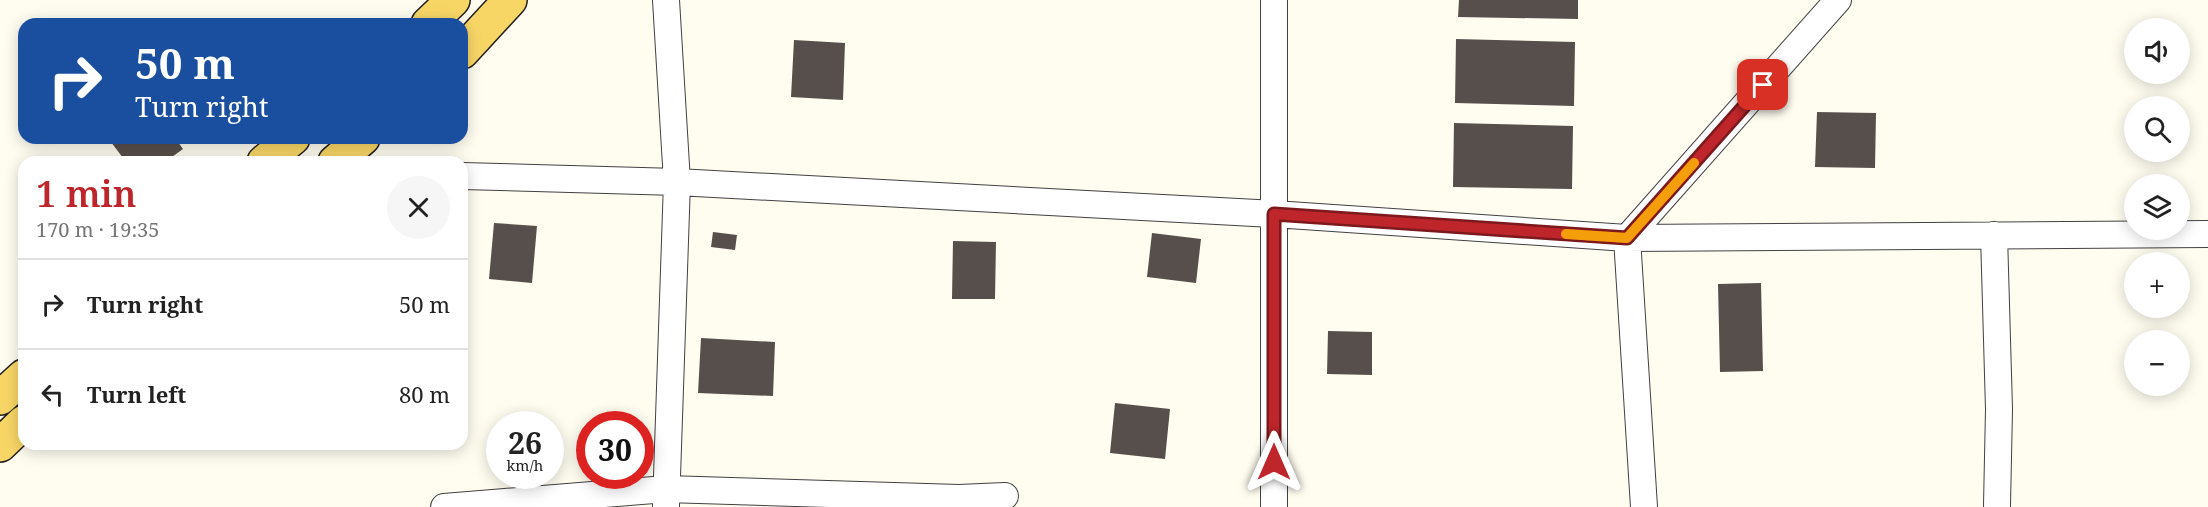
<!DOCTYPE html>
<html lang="en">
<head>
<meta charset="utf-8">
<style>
	body { margin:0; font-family:"Noto Serif",serif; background:#f6f6f6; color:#222; height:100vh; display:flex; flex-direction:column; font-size:22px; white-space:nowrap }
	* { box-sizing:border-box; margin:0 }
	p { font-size:20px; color:#767676 }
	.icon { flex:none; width:33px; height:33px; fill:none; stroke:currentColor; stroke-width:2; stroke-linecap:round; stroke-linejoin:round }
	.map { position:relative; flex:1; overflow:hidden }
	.side { position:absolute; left:18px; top:156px; width:450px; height:294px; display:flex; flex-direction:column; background:#fff; border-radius:18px; box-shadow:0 3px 15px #0003 }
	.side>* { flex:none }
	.top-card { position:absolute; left:18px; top:18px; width:450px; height:126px; border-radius:18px; box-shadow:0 3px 15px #0003; background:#1a4fa0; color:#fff; overflow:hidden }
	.fabs { position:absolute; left:2124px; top:18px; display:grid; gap:12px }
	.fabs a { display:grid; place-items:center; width:66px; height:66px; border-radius:50%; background:#fff; box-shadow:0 3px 15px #0003; font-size:30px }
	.speed { position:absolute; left:486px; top:411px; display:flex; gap:12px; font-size:30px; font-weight:700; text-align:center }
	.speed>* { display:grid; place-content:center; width:78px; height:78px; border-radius:50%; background:#fff; box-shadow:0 3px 15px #0003; line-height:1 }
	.speed small { font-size:15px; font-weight:400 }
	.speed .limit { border:9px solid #d22; background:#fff; color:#111 }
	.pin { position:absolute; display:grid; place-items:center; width:51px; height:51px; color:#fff; margin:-26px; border-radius:12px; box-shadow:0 3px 9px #0006 }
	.me { position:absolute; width:66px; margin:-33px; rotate:0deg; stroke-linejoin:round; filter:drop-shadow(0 0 4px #0008) }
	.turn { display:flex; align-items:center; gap:21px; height:126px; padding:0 18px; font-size:27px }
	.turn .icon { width:78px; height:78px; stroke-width:2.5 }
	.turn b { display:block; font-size:42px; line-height:51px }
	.round { display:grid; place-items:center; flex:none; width:63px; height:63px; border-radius:32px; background:#f6f6f6 }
	.summary { display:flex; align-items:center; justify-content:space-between; height:102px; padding:0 18px }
	h1 { font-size:36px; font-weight:600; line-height:45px; color:#bf262c }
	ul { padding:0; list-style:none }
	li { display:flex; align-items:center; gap:18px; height:90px; padding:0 18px; border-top:2px solid #e0e0e0 }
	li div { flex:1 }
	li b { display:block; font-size:22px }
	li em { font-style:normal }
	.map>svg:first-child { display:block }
</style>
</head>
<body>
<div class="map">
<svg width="2208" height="507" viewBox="0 0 2208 507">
	<rect width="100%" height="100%" fill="#fffcf0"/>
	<path fill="#574f4b" d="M1459,0h119v19l-120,-2z
		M1456,39l119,3 -1,64 -119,-3z
		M794,40l51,3 -2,57 -52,-3z
		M1817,112l59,1 -1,55 -60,-1z
		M1454,123l119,3 -1,63 -119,-2z
		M108,138h67l8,11 -18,13h-39z
		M494,223l43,3 -5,57 -43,-4z
		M713,232l24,3 -2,15 -24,-3z
		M1152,233l49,6 -5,44 -49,-6z
		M953,241l43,1 -1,57h-43z
		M1761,283l2,88 -43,1 -2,-88z
		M1328,331l44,1v43l-45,-1z
		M701,338l74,4 -2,54 -75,-3z
		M1115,403l55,6 -5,50 -55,-6z"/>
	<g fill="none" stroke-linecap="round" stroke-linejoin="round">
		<g stroke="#414141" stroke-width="28">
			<path id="minor" d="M1274,0v507
				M462,176l215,6 597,32 353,24 581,-4
				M1994,235l5,174 -2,96
				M666,506l11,-324 -11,-182
				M444,507l222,-18 293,9 46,-2
				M1644,507l-17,-269 211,-238"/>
		</g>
		<g stroke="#1f1f1f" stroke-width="36">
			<path id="primary" d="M428,24l25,-24
				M462,52l48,-52
				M264,162l29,-24
				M335,162l28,-24
				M0,398l24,-22
				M0,445l24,-23"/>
		</g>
		<use href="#minor" stroke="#fff" stroke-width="26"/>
		<use href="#primary" stroke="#f8d666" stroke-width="33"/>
	</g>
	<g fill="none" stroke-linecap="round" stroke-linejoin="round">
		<g stroke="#7c191d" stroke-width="15">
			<path id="route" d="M1274,462v-248l353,24 136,-153"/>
		</g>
		<use href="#route" stroke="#bf262c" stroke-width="10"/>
		<path stroke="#f59e0b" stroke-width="10" d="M1566,234l61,4 67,-75"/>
	</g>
</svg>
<div class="fabs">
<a><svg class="icon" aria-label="sound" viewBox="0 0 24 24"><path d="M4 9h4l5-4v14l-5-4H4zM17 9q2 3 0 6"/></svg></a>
<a><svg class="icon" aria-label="search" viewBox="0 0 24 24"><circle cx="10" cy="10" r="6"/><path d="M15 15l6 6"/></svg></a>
<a><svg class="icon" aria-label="layers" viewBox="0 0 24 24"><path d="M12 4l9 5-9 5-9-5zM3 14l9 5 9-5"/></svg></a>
<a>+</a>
<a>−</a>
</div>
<div class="speed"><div>26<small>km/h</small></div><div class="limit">30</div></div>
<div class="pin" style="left:1763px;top:85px;background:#d93025"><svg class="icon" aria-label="arrive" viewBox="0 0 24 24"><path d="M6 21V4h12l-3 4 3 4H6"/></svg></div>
<svg class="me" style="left:1274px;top:462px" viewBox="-20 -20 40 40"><path d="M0-17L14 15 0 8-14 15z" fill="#bf262c" stroke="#fff" stroke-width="4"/></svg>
<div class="top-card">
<div class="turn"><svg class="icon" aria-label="right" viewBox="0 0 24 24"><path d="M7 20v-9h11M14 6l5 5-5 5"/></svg><div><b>50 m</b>Turn right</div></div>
</div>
<section class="side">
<div class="summary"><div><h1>1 min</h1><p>170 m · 19:35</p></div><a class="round"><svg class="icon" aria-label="close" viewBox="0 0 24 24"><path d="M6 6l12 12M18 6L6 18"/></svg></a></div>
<ul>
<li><svg class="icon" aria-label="right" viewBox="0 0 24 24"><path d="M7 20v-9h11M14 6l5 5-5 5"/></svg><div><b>Turn right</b></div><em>50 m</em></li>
<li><svg class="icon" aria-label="left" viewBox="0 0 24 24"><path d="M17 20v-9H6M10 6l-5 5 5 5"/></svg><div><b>Turn left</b></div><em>80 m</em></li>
</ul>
</section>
</div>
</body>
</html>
